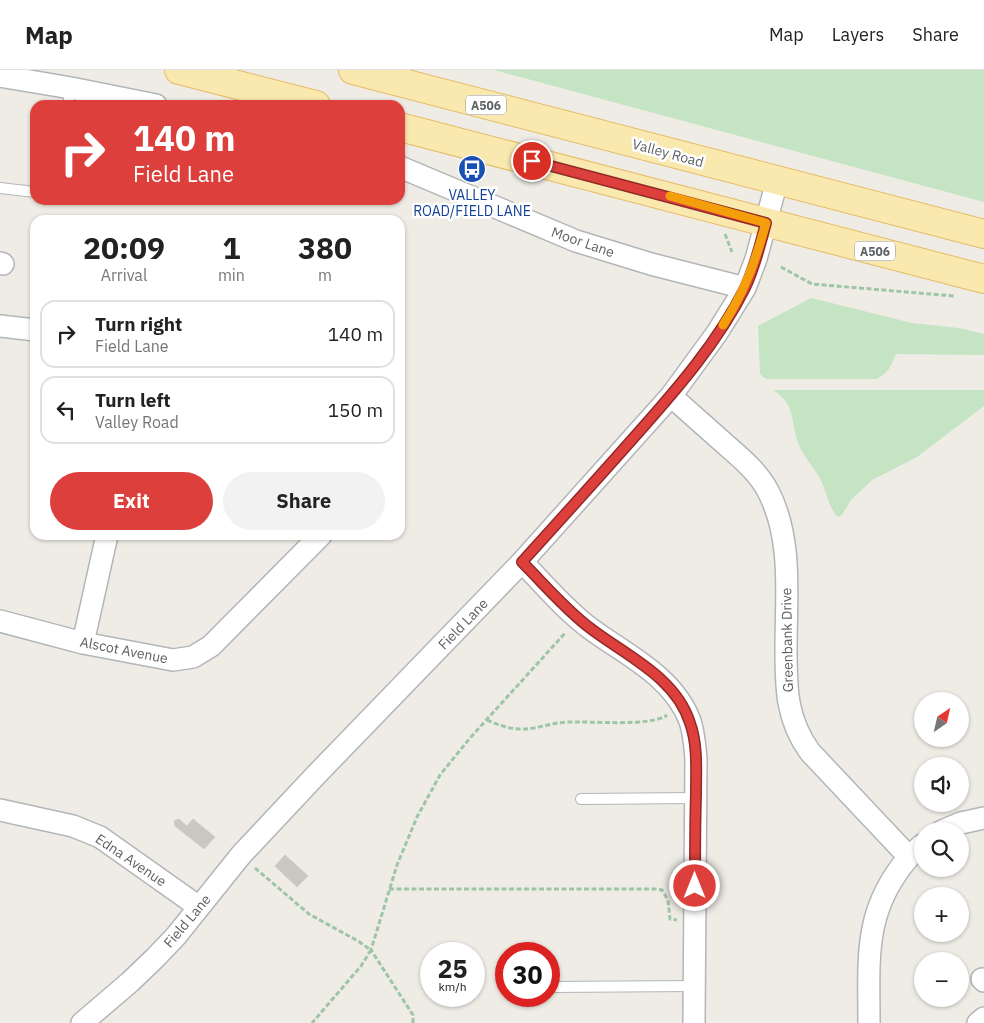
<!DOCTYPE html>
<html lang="en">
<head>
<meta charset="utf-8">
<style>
	body { margin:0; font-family:"IBM Plex Sans",sans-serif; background:#f2f2f2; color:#222; height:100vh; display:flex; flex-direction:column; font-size:19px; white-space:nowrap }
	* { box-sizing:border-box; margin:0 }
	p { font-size:16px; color:#767676 }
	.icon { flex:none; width:28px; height:28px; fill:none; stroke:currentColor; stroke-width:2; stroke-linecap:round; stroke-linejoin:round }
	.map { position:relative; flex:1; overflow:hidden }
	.drawer { position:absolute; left:30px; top:145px; width:375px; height:325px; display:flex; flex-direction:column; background:#fff; border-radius:15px; box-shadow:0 1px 4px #0004 }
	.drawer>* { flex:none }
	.top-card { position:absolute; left:30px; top:30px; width:375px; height:105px; border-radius:15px; box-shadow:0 1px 4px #0004; background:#dd403c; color:#fff; overflow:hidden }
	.needle { width:32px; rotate:34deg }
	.fabs { position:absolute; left:914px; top:622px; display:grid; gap:10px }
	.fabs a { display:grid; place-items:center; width:55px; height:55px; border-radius:50%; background:#fff; box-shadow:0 1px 4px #0004; font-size:25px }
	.speed { position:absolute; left:420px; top:872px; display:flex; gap:10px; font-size:25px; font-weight:700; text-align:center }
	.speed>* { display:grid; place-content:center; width:65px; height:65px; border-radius:50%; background:#fff; box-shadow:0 1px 4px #0004; line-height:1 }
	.speed small { font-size:12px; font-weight:400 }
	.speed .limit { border:8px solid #d22; background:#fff; color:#111 }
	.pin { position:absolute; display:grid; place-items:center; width:42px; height:42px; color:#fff; margin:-21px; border:2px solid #fff; border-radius:50%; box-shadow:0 1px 5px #0007 }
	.me { position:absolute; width:55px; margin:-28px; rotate:0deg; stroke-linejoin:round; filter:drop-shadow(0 0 4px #0008) }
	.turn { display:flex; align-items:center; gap:18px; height:105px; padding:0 20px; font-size:22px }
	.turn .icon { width:65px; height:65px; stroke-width:2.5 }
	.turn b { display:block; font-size:35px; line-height:42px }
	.eta { display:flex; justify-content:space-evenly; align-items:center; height:85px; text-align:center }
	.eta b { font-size:30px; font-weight:700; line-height:35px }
	.button { display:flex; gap:10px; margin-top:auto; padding:10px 20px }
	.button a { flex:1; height:58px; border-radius:30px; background:#dd403c; color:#fff; font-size:20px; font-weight:700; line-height:58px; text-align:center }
	.button a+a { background:#f2f2f2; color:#222 }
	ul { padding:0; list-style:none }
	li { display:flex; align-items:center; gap:15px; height:68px; margin:0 10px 8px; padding:0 10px; border:2px solid #e0e0e0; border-radius:15px }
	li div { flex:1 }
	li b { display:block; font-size:19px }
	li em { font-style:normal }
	header { display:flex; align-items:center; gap:30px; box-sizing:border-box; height:70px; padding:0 25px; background:#fff; border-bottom:1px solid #e0e0e0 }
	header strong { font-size:24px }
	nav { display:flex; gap:28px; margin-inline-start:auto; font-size:18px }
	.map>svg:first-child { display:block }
</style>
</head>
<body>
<header>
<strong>Map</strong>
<nav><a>Map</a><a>Layers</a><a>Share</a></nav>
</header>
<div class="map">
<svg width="984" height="953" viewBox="0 0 984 953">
	<rect width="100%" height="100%" fill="#eeece5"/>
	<path fill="#c5e4c3" d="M494,0h490v132z
		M811,228l101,25 47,5 25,6v21l-88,-1c-5,12 -7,19 -20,25h-109l-4,-2 -3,-4 -2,-47z
		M773,320h211v16l-67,51 -45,23 -21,20 -9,15 -4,2c-9,-9 -11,-23 -16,-34 -6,-14 -19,-26 -24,-40 -8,-24 -2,-38 -25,-53z"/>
	<path fill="#cac7c2" stroke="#d2cdc4" d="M179,749l8,7 6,-7 22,18 -11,12 -29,-23 -1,-5z
		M285,785l23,21 -11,11 -22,-21z"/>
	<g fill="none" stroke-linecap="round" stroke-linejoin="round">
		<g stroke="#b2b6b9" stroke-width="12">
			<path id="lane" d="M68,35l3,-17
				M0,118l35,4
				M581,729l115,-1
				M549,917l146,-1"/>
		</g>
		<g stroke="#b2b6b9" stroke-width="24">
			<path id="street" d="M0,6l71,12 85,17
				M400,97l176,74 75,23 94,24
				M0,193l3,1
				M0,256l35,4
				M671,326c18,16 36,32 54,48 16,14 33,28 43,47 25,48 18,105 18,157 0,40 0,71 24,104l99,105c-46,53 -40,101 -40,166
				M522,492c22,22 43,48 69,67 35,26 82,47 99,92 4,12 5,25 6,38l-2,264
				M0,551l83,22 90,17 20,-3 18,-11 110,-111
				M83,573l24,-108
				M0,740l73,16 27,11 99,70
				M942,761l19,-8 23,-5
				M909,787l13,-12
				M982,909l2,2
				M82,953l48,-41 25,-24 21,-22 65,-81 75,-80 206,-213 149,-166 46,-63 28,-45 11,-29 21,-78
				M978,953l6,-5"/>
		</g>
		<g stroke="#e7bb65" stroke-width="30">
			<path id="primary" d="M179,0l137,35
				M353,0l631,164
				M400,57l584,152"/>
		</g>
		<path stroke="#9ec5a6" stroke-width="3" stroke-dasharray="5 2.5" stroke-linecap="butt" d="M725,164l7,18
			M781,197l31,17 142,12
			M487,650c10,4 21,9 32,9 17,1 33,-7 50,-7 21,-1 83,5 98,-7
			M255,798l54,46 49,27 13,9 -10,16 -49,57
			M389,819h267l6,1 6,10 2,19 7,1
			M413,953v-8l-42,-65 26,-85 20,-48 23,-42 30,-37 96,-106"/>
		<use href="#lane" stroke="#fff" stroke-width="10"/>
		<use href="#street" stroke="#fff" stroke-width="21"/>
		<use href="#primary" stroke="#f9e9af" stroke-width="28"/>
	</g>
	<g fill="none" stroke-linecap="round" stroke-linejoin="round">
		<g stroke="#902a27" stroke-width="12">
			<path id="route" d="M532,91l234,62c-6,22 -11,44 -21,65 -27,54 -68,101 -108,146 -38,43 -76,85 -115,128 22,22 43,47 68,66 35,27 86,49 100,95 8,22 6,48 6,71 -1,31 -1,61 -1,92"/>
		</g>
		<use href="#route" stroke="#dd403c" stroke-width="9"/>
		<path stroke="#f59e0b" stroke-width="9" d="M670,126l96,27c-11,39 -21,68 -43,102"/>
	</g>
	<defs>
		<g id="bus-disc" transform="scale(1.4375)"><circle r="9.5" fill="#1a4fb4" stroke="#fff"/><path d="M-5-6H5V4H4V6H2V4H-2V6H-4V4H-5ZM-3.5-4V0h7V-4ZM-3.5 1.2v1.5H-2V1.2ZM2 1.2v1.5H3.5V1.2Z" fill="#fff"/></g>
	</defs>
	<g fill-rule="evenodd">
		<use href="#bus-disc" x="472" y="99"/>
	</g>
	<g text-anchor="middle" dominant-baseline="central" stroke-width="5" stroke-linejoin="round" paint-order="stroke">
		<g fill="#fff" stroke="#8e9092" stroke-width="1">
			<rect x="466" y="25.5" width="40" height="19" rx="4"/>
			<rect x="855" y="171.5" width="40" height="19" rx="4"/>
		</g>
		<g font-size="12" font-weight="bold" fill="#5d6164">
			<text x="486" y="35">A506</text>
			<text x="875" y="181">A506</text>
		</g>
		<g font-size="14" fill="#5d6164" stroke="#fff">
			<text transform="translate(668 83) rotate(15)">Valley Road</text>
			<text transform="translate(583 172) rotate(19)">Moor Lane</text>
			<text transform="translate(463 554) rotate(-46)">Field Lane</text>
			<text transform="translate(787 570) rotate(-91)">Greenbank Drive</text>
			<text transform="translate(124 580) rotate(11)">Alscot Avenue</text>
			<text transform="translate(131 790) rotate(34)">Edna Avenue</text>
			<text transform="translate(187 851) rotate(-50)">Field Lane</text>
		</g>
		<g font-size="14" fill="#164399" stroke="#fff">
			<text x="472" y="125">VALLEY<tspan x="472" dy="16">ROAD/FIELD LANE</tspan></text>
		</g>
	</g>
</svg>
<div class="fabs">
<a><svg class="needle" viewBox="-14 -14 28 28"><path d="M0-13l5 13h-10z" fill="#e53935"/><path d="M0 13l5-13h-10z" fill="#767676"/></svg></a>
<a><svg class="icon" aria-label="sound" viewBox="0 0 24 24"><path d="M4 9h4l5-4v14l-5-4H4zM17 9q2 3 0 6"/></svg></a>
<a><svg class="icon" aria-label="search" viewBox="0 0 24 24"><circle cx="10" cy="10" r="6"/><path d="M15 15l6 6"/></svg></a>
<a>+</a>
<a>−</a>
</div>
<div class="speed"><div>25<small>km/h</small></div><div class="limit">30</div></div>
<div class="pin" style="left:532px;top:91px;background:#d93025"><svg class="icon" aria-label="arrive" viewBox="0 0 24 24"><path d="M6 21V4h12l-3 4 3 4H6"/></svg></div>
<svg class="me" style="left:695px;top:816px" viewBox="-20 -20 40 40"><circle r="17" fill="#dd403c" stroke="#fff" stroke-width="3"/><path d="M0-11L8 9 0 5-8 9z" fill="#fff"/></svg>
<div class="top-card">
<div class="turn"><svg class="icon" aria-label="right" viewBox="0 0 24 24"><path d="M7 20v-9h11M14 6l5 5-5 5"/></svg><div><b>140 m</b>Field Lane</div></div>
</div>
<section class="drawer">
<div class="eta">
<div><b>20:09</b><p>Arrival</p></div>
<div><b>1</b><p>min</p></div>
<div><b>380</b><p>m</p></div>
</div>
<ul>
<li><svg class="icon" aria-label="right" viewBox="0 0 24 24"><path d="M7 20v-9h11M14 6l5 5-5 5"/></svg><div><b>Turn right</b><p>Field Lane</p></div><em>140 m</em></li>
<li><svg class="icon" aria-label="left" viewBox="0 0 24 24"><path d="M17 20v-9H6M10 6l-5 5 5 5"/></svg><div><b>Turn left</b><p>Valley Road</p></div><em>150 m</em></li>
</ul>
<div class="button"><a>Exit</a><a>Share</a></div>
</section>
</div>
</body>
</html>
